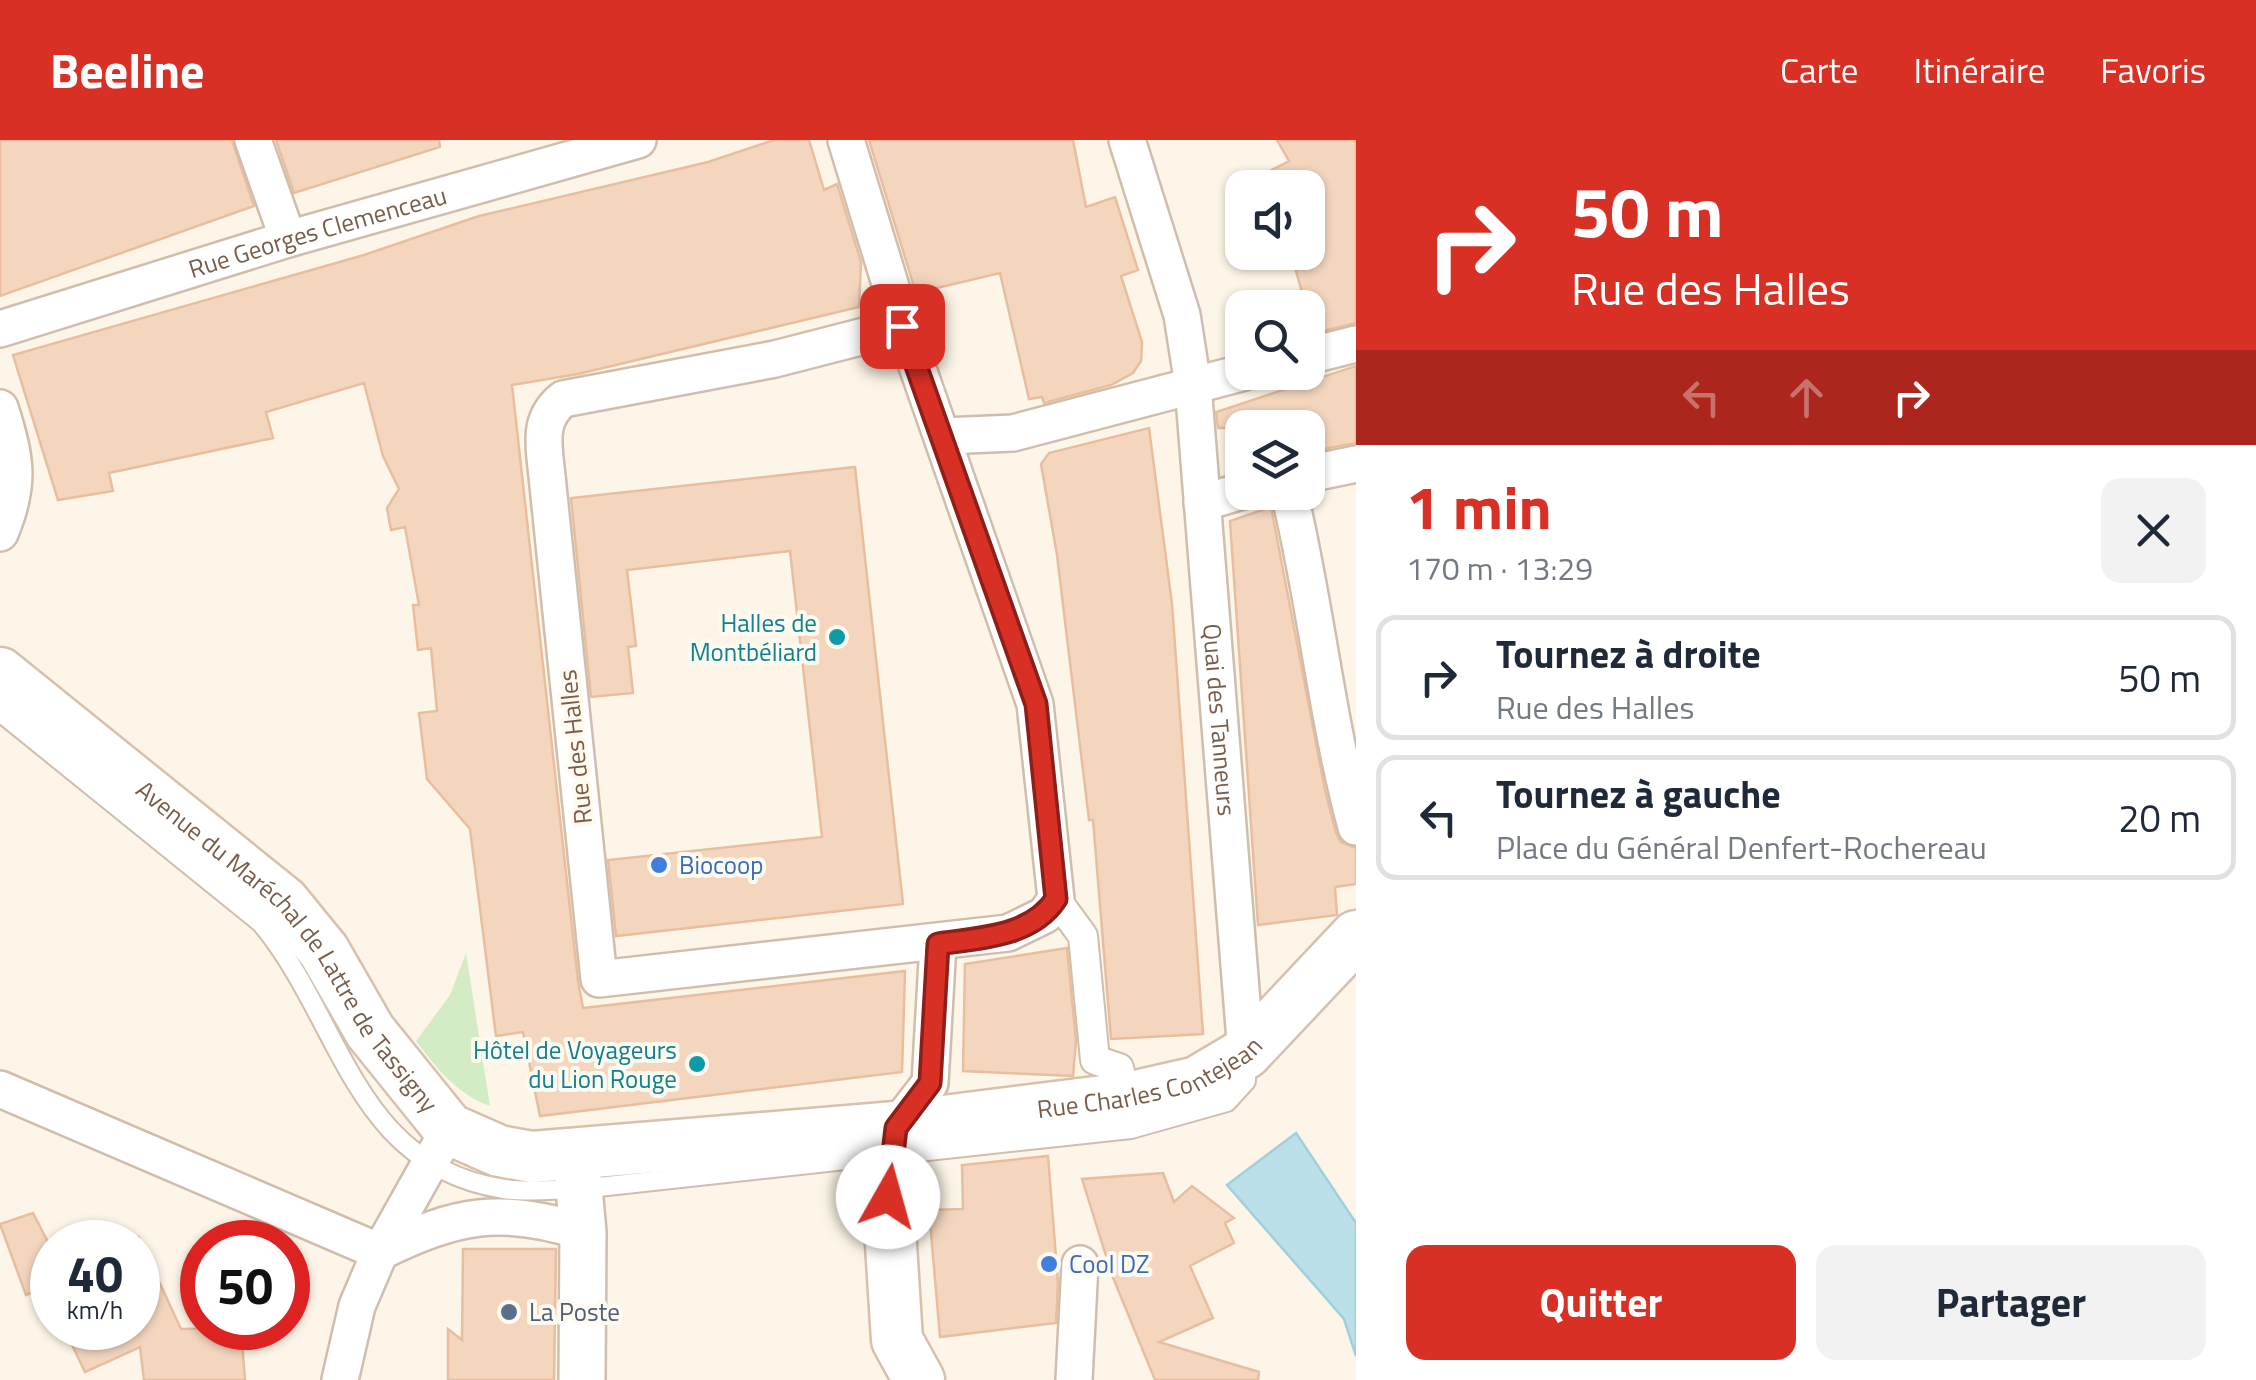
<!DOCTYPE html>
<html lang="fr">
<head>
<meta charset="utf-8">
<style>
	body { margin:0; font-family:"Titillium Web",sans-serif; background:#f2f2f3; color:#1f2937; height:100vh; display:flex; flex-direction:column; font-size:38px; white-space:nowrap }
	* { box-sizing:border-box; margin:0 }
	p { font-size:32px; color:#747a83 }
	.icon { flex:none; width:55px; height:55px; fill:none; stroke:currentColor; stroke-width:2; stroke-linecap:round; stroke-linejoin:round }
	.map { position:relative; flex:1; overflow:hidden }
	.drawer { display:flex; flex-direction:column; background:#fff; width:900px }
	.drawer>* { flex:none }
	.top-card { background:#d93025; color:#fff; overflow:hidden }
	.fabs { position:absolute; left:1225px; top:30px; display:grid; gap:20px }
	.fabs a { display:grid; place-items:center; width:100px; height:100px; border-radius:20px; background:#fff; box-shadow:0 2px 8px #0004; font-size:50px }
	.speed { position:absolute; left:30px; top:1080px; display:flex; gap:20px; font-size:50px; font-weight:700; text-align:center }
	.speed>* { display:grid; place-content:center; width:130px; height:130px; border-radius:50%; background:#fff; box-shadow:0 2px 8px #0004; line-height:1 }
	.speed small { font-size:25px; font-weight:400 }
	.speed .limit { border:15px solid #d22; background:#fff; color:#111 }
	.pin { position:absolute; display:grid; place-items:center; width:85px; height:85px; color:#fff; margin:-42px; border-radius:20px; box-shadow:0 5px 15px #0006 }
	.me { position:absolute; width:110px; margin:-55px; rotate:7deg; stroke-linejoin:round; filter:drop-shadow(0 0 8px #0008) }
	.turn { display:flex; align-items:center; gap:35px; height:210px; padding:0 50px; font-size:45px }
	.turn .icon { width:130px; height:130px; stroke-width:2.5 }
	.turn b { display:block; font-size:70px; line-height:85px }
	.lanes { display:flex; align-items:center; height:95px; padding:0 50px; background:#0003; justify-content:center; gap:50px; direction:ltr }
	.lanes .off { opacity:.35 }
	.round { display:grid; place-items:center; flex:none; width:105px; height:105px; border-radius:20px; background:#f2f2f3 }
	.summary { display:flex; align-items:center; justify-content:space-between; height:170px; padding:0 50px }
	h1 { font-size:60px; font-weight:700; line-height:75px; color:#d93025 }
	.action { display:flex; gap:20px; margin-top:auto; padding:20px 50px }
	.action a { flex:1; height:115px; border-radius:20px; background:#d93025; color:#fff; font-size:40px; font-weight:700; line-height:115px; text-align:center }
	.action a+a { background:#f2f2f3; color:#1f2937 }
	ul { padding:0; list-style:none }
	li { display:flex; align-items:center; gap:30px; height:125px; margin:0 20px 15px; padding:0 30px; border:5px solid #e0e1e3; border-radius:20px }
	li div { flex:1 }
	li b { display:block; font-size:38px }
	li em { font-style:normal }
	header { display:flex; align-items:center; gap:60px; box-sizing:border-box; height:140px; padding:0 50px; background:#d93025; color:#fff }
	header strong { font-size:48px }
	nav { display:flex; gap:55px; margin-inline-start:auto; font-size:35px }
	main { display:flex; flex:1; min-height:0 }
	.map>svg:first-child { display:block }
</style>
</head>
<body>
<header>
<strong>Beeline</strong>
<nav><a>Carte</a><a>Itinéraire</a><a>Favoris</a></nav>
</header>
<main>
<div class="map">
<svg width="1356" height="1240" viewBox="0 0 1356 1240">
	<rect width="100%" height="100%" fill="#fdf6e8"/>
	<path fill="#d3ecc5" d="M466,813l24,153c-33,-12 -53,-37 -74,-65l34,-46z"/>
	<path fill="#bbe0e9" stroke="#a1cfdb" stroke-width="2.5" d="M1296,993l60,90v133l-12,-37 -117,-134z"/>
	<path fill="#f4d6be" stroke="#e8be9e" stroke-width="2.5" d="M0,0h232l22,66 -254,90z
		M276,0h163l1,7 -146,46z
		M774,0h35l15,50 13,-6 24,78 -2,45 -281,67 -66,11 66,596 5,27 322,-37 -3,101 -362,44 -17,-84 -27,4 -26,-207 -43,-50 -8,-66 18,-2 -6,-63 -13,2 -5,-45h6l-14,-78 -14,3 -4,-22 12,-19 -16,-33 -19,-73 -98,29 7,26 -164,35 4,18 -55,9 -45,-145 351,-100 115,-39 229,-54z
		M869,0h204l13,67 29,-10 23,73 -17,6 21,66 -1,19 -8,12 -22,12 -67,18 -2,-6 -13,2 -29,-126 -84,20z
		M1277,0h79v183l-42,10 -21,-72 15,-4v-69h-71l52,-27z
		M1356,226v77l-48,9v-24h-90l-2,-16z
		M1149,288l23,176 31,430 -92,5 -18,-219h-4l-32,-265 -16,-91 8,-11z
		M855,327l48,437 -287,32 -8,-76 214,-23 -32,-286 -163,19 9,76 -8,1 5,46 -42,4 -20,-199z
		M1271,367l54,283 11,43 5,9 15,6v36l-21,3 2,28 -79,10 -28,-404z
		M1067,808l9,93 -3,35 -110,-5 2,-107z
		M1048,1016l10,127 -2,40 -116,14 -11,-127 34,-1 -1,-44z
		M1163,1033l11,29 18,-16 42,32 -9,5 9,20 -44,23 23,52 -54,24 100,30 -1,8h-103l-43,-105 -30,-96z
		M33,1073l19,37v34l-26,11 -26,-71z
		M138,1096l43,93 60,-1 4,52h-101l-4,-33 -55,25 -21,-44h74z
		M463,1109h93l-2,131h-106v-51l14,11z"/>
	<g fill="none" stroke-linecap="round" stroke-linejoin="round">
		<g stroke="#d0beac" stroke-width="22">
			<path id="service" d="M0,572l261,211c82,98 92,243 243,266 24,4 51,0 76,0l551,-60 96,-27 19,-21v-20"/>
		</g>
		<g stroke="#d0beac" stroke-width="32">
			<path id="pedestrian" d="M1056,759l27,37 12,124 24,8 8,30"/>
		</g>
		<g stroke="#d0beac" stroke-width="40">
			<g id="minor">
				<path d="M253,0l35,99"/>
				<path d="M846,0l57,186 132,378 21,195 -11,16 -37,18 -409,46 -52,-503c-3,-30 -10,-56 16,-77l212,-40 128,-33"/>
				<path id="s1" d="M1127,0l55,175 11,70 53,668"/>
				<path id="s2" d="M0,189l288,-90 350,-99"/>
				<path d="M1308,216l48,-12"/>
				<path d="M0,268c16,49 21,76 0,125"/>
				<path d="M944,296l69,-3 232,-61"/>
				<path d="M1308,334l48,-10"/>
				<path d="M1289,352c27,112 37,224 67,335"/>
				<path d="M1202,363l40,-12"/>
				<path d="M0,949l380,163"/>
				<path d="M896,987l34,-44 8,-139"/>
				<path d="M380,1112c75,-38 122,-46 203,-20"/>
				<path d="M340,1240l17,-74 23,-54 69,-123"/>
				<path d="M1074,1240l6,-116"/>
			</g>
		</g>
		<g stroke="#d0beac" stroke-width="50">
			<path id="tertiary" d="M576,1016l7,76 -1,148"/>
		</g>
		<g stroke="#d6c1ac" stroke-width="55">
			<g id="secondary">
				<path id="s3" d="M0,533l284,229 40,49 46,80 79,98 50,22 33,6 364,-30 231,-29 70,-16 49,-29 110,-117"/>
				<path d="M896,987l-8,70 9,143 22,40"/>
			</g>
		</g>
		<use href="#service" stroke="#fff" stroke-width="18"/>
		<use href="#pedestrian" stroke="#fff" stroke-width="28"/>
		<use href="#minor" stroke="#fff" stroke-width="35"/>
		<use href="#tertiary" stroke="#fff" stroke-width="45"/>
		<use href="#secondary" stroke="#fff" stroke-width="50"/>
	</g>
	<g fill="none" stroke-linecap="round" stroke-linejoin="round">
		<g stroke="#8d1f18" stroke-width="25">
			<path id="route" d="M888,1057l8,-69 34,-45 8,-139c41,-6 93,-7 118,-45l-20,-195 -134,-378"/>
		</g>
		<use href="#route" stroke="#d93025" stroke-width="18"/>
	</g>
	<g fill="#0f9aa8" stroke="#fffaf0" stroke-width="4">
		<circle cx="837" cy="497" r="10"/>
		<circle cx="697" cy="924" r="10"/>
	</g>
	<g fill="#3f7fe0" stroke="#fffaf0" stroke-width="4">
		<circle cx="659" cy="725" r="10"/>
		<circle cx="1049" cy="1124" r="10"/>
	</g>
	<circle fill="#5c6f8a" stroke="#fffaf0" stroke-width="4" cx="509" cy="1172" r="10"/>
	<g text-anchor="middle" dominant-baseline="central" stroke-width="8" stroke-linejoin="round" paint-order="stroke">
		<g font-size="25" fill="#795d4a" stroke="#fffaf0">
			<text stroke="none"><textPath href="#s2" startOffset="332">Rue Georges Clemenceau</textPath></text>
			<text stroke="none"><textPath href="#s1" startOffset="590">Quai des Tanneurs</textPath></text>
			<text transform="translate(575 607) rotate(-96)">Rue des Halles</text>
			<text stroke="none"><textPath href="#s3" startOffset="400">Avenue du Maréchal de Lattre de Tassigny</textPath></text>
			<text stroke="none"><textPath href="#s3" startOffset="1360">Rue Charles Contejean</textPath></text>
		</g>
		<g font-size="25" fill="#0d838f" stroke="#fffaf0" text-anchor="end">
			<text x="817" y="483">Halles de<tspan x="817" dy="29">Montbéliard</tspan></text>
			<text x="677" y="910">Hôtel de Voyageurs<tspan x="677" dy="29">du Lion Rouge</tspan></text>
		</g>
		<g font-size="25" fill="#366cbe" stroke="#fffaf0" text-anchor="start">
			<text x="679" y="725">Biocoop</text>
			<text x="1069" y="1124">Cool DZ</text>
		</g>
		<g font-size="25" fill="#4e5e75" stroke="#fffaf0" text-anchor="start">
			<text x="529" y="1172">La Poste</text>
		</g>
	</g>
</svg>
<div class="fabs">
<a><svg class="icon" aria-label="sound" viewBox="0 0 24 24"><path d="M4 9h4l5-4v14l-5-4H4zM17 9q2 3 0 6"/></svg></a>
<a><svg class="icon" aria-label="search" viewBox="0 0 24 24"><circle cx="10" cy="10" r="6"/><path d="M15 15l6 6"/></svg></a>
<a><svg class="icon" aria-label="layers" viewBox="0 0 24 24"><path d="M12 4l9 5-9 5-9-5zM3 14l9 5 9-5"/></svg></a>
</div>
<div class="speed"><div>40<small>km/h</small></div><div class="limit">50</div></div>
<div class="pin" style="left:902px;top:186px;background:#d93025"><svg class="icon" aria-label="arrive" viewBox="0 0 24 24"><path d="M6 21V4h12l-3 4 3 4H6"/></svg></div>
<svg class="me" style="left:888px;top:1057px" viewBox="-20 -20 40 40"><circle r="19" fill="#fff"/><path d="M0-13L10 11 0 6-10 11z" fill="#d93025"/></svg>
</div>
<section class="drawer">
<div class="top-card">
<div class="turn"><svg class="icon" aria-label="right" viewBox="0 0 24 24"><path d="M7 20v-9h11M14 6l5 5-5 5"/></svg><div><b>50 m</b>Rue des Halles</div></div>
<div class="lanes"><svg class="icon off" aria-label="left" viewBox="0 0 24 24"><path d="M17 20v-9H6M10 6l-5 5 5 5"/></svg><svg class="icon off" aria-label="ahead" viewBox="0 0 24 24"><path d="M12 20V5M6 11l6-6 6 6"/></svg><svg class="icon" aria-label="right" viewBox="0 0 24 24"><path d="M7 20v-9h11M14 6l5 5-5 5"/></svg></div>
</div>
<div class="summary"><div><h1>1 min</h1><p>170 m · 13:29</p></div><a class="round"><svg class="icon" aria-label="close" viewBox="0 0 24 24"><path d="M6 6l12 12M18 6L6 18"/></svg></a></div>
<ul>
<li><svg class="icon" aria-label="right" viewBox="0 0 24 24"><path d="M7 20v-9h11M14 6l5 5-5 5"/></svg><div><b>Tournez à droite</b><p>Rue des Halles</p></div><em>50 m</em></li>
<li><svg class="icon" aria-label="left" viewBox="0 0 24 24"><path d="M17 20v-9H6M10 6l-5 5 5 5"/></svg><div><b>Tournez à gauche</b><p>Place du Général Denfert-Rochereau</p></div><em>20 m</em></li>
</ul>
<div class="action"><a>Quitter</a><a>Partager</a></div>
</section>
</main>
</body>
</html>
